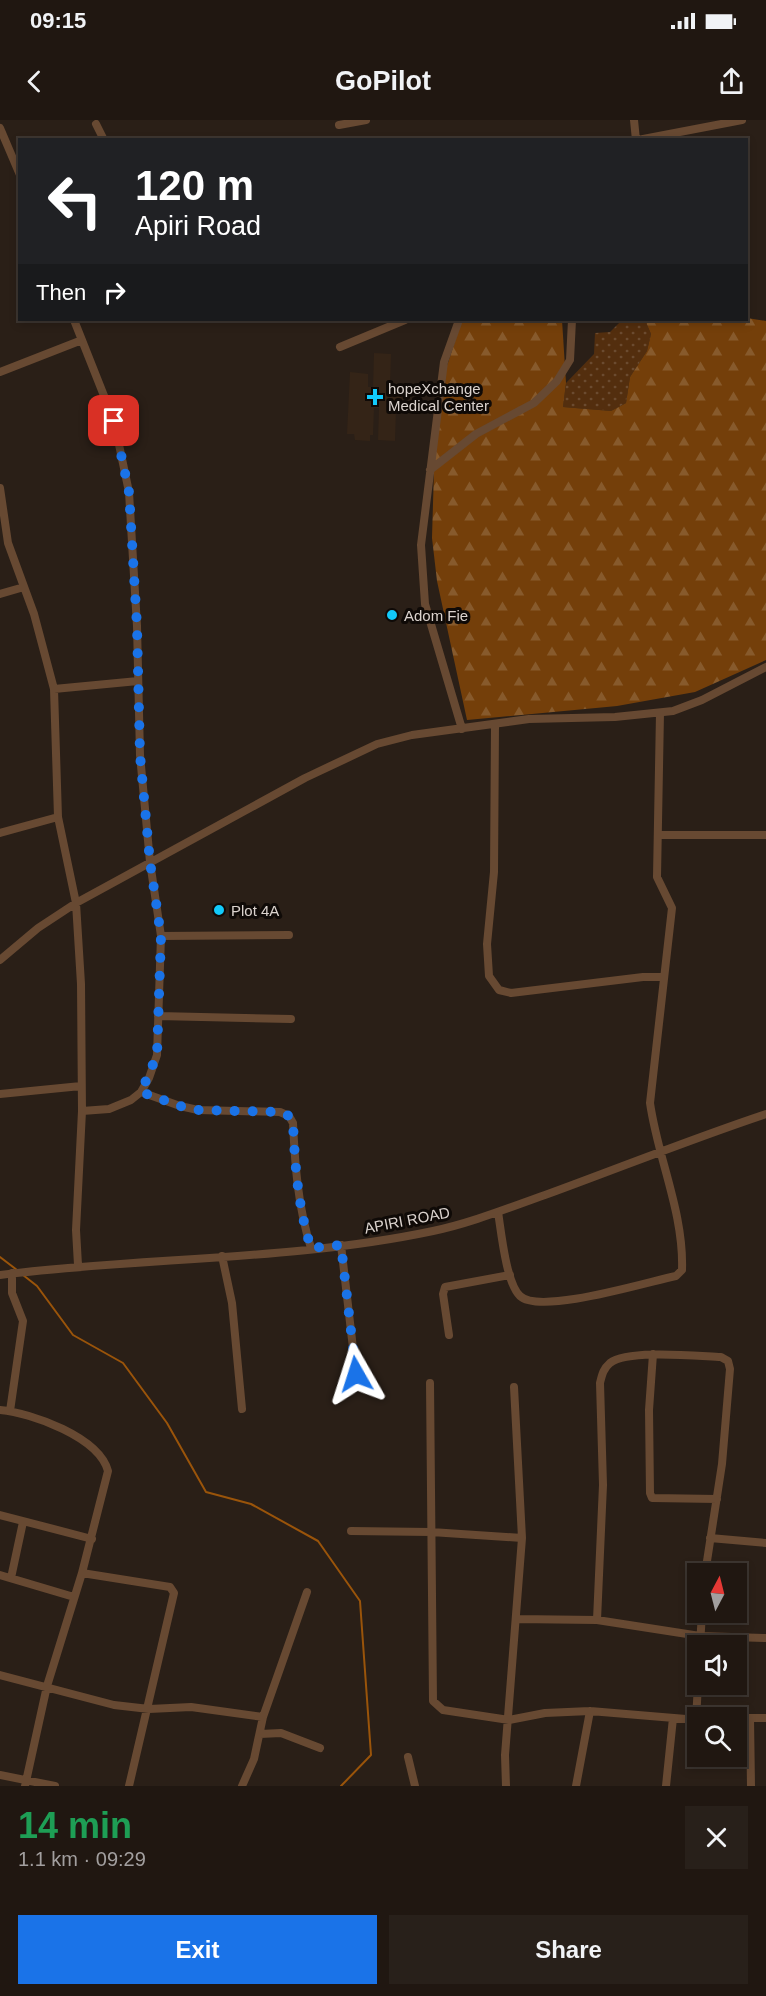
<!DOCTYPE html>
<html lang="en">
<head>
<meta charset="utf-8">
<style>
	body { margin:0; font-family:Arial,sans-serif; background:#28201a; color:#f1f3f6; height:100vh; display:flex; flex-direction:column; font-size:22px; white-space:nowrap }
	* { box-sizing:border-box; margin:0 }
	p { font-size:20px; color:#a29f9f }
	.icon { flex:none; width:33px; height:33px; fill:none; stroke:currentColor; stroke-width:2; stroke-linecap:round; stroke-linejoin:round }
	.map { position:relative; height:1666px; overflow:hidden }
	.drawer { display:flex; flex-direction:column; background:#201711; flex:1 }
	.drawer>* { flex:none }
	.hud { position:absolute; left:18px; top:18px; width:730px; height:183px; border-radius:0px; box-shadow:0 3px 9px #0003,0 0 0 2px #3d3631; background:#202124; color:#fff; overflow:hidden }
	.needle { width:39px; rotate:7deg }
	.fabs { position:absolute; left:687px; top:1443px; display:grid; gap:12px }
	.fabs a { display:grid; place-items:center; width:60px; height:60px; border-radius:0px; background:#201711; box-shadow:0 3px 9px #0003,0 0 0 2px #3d3631; font-size:30px }
	.pin { position:absolute; display:grid; place-items:center; width:51px; height:51px; color:#fff; margin:-26px; border-radius:12px; box-shadow:0 3px 9px #0006 }
	.me { position:absolute; width:66px; margin:-33px; rotate:354deg; stroke-linejoin:round; filter:drop-shadow(0 0 4px #0008) }
	.turn { display:flex; align-items:center; gap:21px; height:126px; padding:0 18px; font-size:27px }
	.turn .icon { width:78px; height:78px; stroke-width:2.5 }
	.turn b { display:block; font-size:42px; line-height:51px }
	.then { display:flex; align-items:center; height:57px; padding:0 18px; background:#0003; gap:12px; font-size:22px }
	.round { display:grid; place-items:center; flex:none; width:63px; height:63px; border-radius:0px; background:#28201a }
	.head { display:flex; align-items:center; justify-content:space-between; height:102px; padding:0 18px }
	h1 { font-size:36px; font-weight:800; line-height:45px; color:#1e9e55 }
	.button { display:flex; gap:12px; margin-top:auto; padding:12px 18px }
	.button a { flex:1; height:69px; border-radius:0px; background:#1a73e8; color:#fff; font-size:24px; font-weight:800; line-height:69px; text-align:center }
	.button a+a { background:#28201a; color:#f1f3f6 }
	.status { display:flex; justify-content:space-between; align-items:center; height:42px; padding:0 30px; background:#201711; direction:ltr }
	.status svg { height:16px; fill:currentColor }
	header { display:flex; justify-content:space-between; align-items:center; height:78px; padding:0 18px; background:#201711; font-size:27px; font-weight:800 }
	.map>svg:first-child { display:block }
</style>
</head>
<body>
<div class="status"><b>09:15</b><svg viewBox="0 0 49 12"><path d="M0 12V9h3v3zM5 12V6h3v6zM10 12V3h3v9zM15 12V0h3v12zM26 1h20v11H26zM47 4h2v5h-2z"/></svg></div>
<header><svg class="icon" aria-label="back" viewBox="0 0 24 24"><path d="M15 5l-7 7 7 7"/></svg>GoPilot<svg class="icon" aria-label="share" viewBox="0 0 24 24"><path d="M12 15V3M7 8l5-5 5 5M5 13v7h14v-7"/></svg></header>
<div class="map">
<svg width="766" height="1666" viewBox="0 0 766 1666">
	<defs>
		<pattern id="grass-dots" width="8" height="8" patternUnits="userSpaceOnUse" patternTransform="scale(1.5)"><rect width="8" height="8" fill="#532e0e"/><path d="M2 2h.1M6 6h.1" fill="none" stroke="#6b4b30" stroke-width="1.8" stroke-linecap="round"/></pattern>
		<pattern id="forest-firs" width="22" height="20" patternUnits="userSpaceOnUse" patternTransform="scale(1.5)"><rect width="22" height="20" fill="#743f0a"/><path d="M5 1l3.5 6h-7zM16 11l3.5 6h-7z" fill="#875a2c"/></pattern>
	</defs>
	<rect width="100%" height="100%" fill="#2a1f17"/>
	<path fill="#342417" d="M374,233l17,1 -1,31 12,1 -1,24h-5l-1,31 -17,-1 1,-32h-5l-1,27h-3v6l-15,-1 -1,-6h-7l3,-62 18,2v13h5z"/>
	<path fill="url(#grass-dots)" d="M622,200h23l6,14 -4,17 -17,26 -4,26 -15,8 -48,-4 3,-24 28,-29 1,-21 15,-1z"/>
	<path fill="url(#forest-firs)" d="M747,198l19,3v339l-71,32 -78,14 -150,14 -30,-139 -5,-43 3,-102 7,-55 20,-61h100l4,63 -3,24 48,4 15,-8 4,-26 17,-26 4,-17 -6,-14z"/>
	<g fill="none" stroke-linecap="round" stroke-linejoin="round">
		<path stroke="#9a540a" stroke-width="2" d="M0,1137l17,13
			M23,1155l14,11 36,49 50,28 44,60 39,69 45,12 67,37 42,60 11,154 -30,31"/>
		<path stroke="#674932" stroke-width="8" d="M634,0l2,20
			M96,4l8,16
			M339,5l27,-5
			M0,8l20,47
			M638,20l104,-20
			M74,200l40,101 15,71 8,134 3,129 10,107 11,74 -4,119 -8,23 -8,14 -10,8 -22,9 -27,2
			M459,200l-15,42 -23,183 4,59 37,125
			M340,227l65,-27
			M0,252l82,-32
			M430,350l46,-36 58,-31 23,-22 13,-21 2,-40
			M0,368l8,55 26,71 20,75 4,128 18,86 5,81 1,127 -6,119 2,35
			M0,474l24,-7
			M54,569l84,-8
			M495,605l-1,147 -7,72 2,32 10,14 12,3 132,-16h21
			M0,713l58,-16
			M658,715h108
			M161,816l128,-1
			M0,840l38,-32 38,-25 229,-125 72,-34 35,-9 117,-16 86,-2 58,-6 29,-11 64,-33
			M158,896l133,3
			M141,972l39,14 18,4 82,2 9,4 4,7c2,43 5,84 18,125
			M0,974l81,-8
			M498,1092c3,18 8,71 22,84 20,19 127,-14 156,-20l6,-6c2,-57 -24,-111 -32,-167l22,-195 -15,-31 3,-164
			M341,1125l15,129
			M222,1136l10,47 10,106
			M0,1155c143,-18 291,-14 433,-44 38,-8 75,-23 112,-36 74,-27 146,-56 221,-81
			M449,1215l-6,-41 2,-7 65,-12
			M653,1234l-4,56 1,83 2,5 65,1
			M430,1263l3,318 10,9 66,10 36,-7 45,-2 108,9
			M0,1290c32,3 99,27 108,61l-26,102 -35,113 -22,100
			M10,1291l13,-90 -11,-28v-20
			M0,1395l92,24
			M351,1411l80,1 91,6
			M710,1418l56,5
			M82,1453l88,14 4,6 -45,193
			M0,1455l74,22
			M11,1458l12,-56
			M516,1499l81,1 103,16 66,2
			M597,1500l6,-135 -3,-102c2,-8 3,-14 10,-20 18,-14 87,-7 111,-6l7,4 2,8 -8,95 -17,110
			M700,1526l2,-34
			M0,1555l114,30 35,4 42,-2 72,10
			M736,1598h30
			M750,1598l1,68
			M696,1600l2,-36
			M260,1614l21,-1 39,15
			M408,1637l7,29
			M0,1655l55,11
			M242,1666l12,-27 9,-42 44,-125
			M506,1666l-1,-31 17,-217 -8,-151
			M576,1666l14,-75
			M666,1666l7,-68"/>
	</g>
	<g fill="none" stroke-linecap="round" stroke-linejoin="round">
		<path stroke="#1a73e8" stroke-width="10" stroke-dasharray="0 18" d="M114,301l15,71 8,134 3,129 10,107 11,74 -4,119 -16,37 39,14 18,4 82,2 9,4 4,7c2,43 5,84 18,125l30,-3 15,129"/>
	</g>
	<g fill="#12cafb" stroke="#0f0a07" stroke-width="2">
		<path d="M372 268h6v6h6v6h-6v6h-6v-6h-6v-6h6z"/>
		<circle cx="392" cy="495" r="6"/>
		<circle cx="219" cy="790" r="6"/>
	</g>
	<g text-anchor="middle" dominant-baseline="central" stroke-width="6" stroke-linejoin="round" paint-order="stroke">
		<g font-size="15" fill="#dbd3ce" stroke="#0f0a07" text-anchor="start">
			<text x="388" y="268">hopeXchange<tspan x="388" dy="17">Medical Center</tspan></text>
			<text x="404" y="495">Adom Fie</text>
			<text x="231" y="790">Plot 4A</text>
		</g>
		<g font-size="15" fill="#dbd3ce" stroke="#0f0a07">
			<text transform="translate(407 1100) rotate(-11)">APIRI ROAD</text>
		</g>
	</g>
</svg>
<div class="fabs">
<a><svg class="needle" viewBox="-14 -14 28 28"><path d="M0-13l5 13h-10z" fill="#e53935"/><path d="M0 13l5-13h-10z" fill="#a29f9f"/></svg></a>
<a><svg class="icon" aria-label="sound" viewBox="0 0 24 24"><path d="M4 9h4l5-4v14l-5-4H4zM17 9q2 3 0 6"/></svg></a>
<a><svg class="icon" aria-label="search" viewBox="0 0 24 24"><circle cx="10" cy="10" r="6"/><path d="M15 15l6 6"/></svg></a>
</div>
<div class="pin" style="left:114px;top:301px;background:#d93025"><svg class="icon" aria-label="arrive" viewBox="0 0 24 24"><path d="M6 21V4h12l-3 4 3 4H6"/></svg></div>
<svg class="me" style="left:356px;top:1254px" viewBox="-20 -20 40 40"><path d="M0-17L14 15 0 8-14 15z" fill="#1a73e8" stroke="#fff" stroke-width="4"/></svg>
<div class="hud">
<div class="turn"><svg class="icon" aria-label="left" viewBox="0 0 24 24"><path d="M17 20v-9H6M10 6l-5 5 5 5"/></svg><div><b>120 m</b>Apiri Road</div></div>
<div class="then">Then<svg class="icon" aria-label="right" viewBox="0 0 24 24"><path d="M7 20v-9h11M14 6l5 5-5 5"/></svg></div>
</div>
</div>
<section class="drawer">
<div class="head"><div><h1>14 min</h1><p>1.1 km · 09:29</p></div><a class="round"><svg class="icon" aria-label="close" viewBox="0 0 24 24"><path d="M6 6l12 12M18 6L6 18"/></svg></a></div>
<div class="button"><a>Exit</a><a>Share</a></div>
</section>
</body>
</html>
